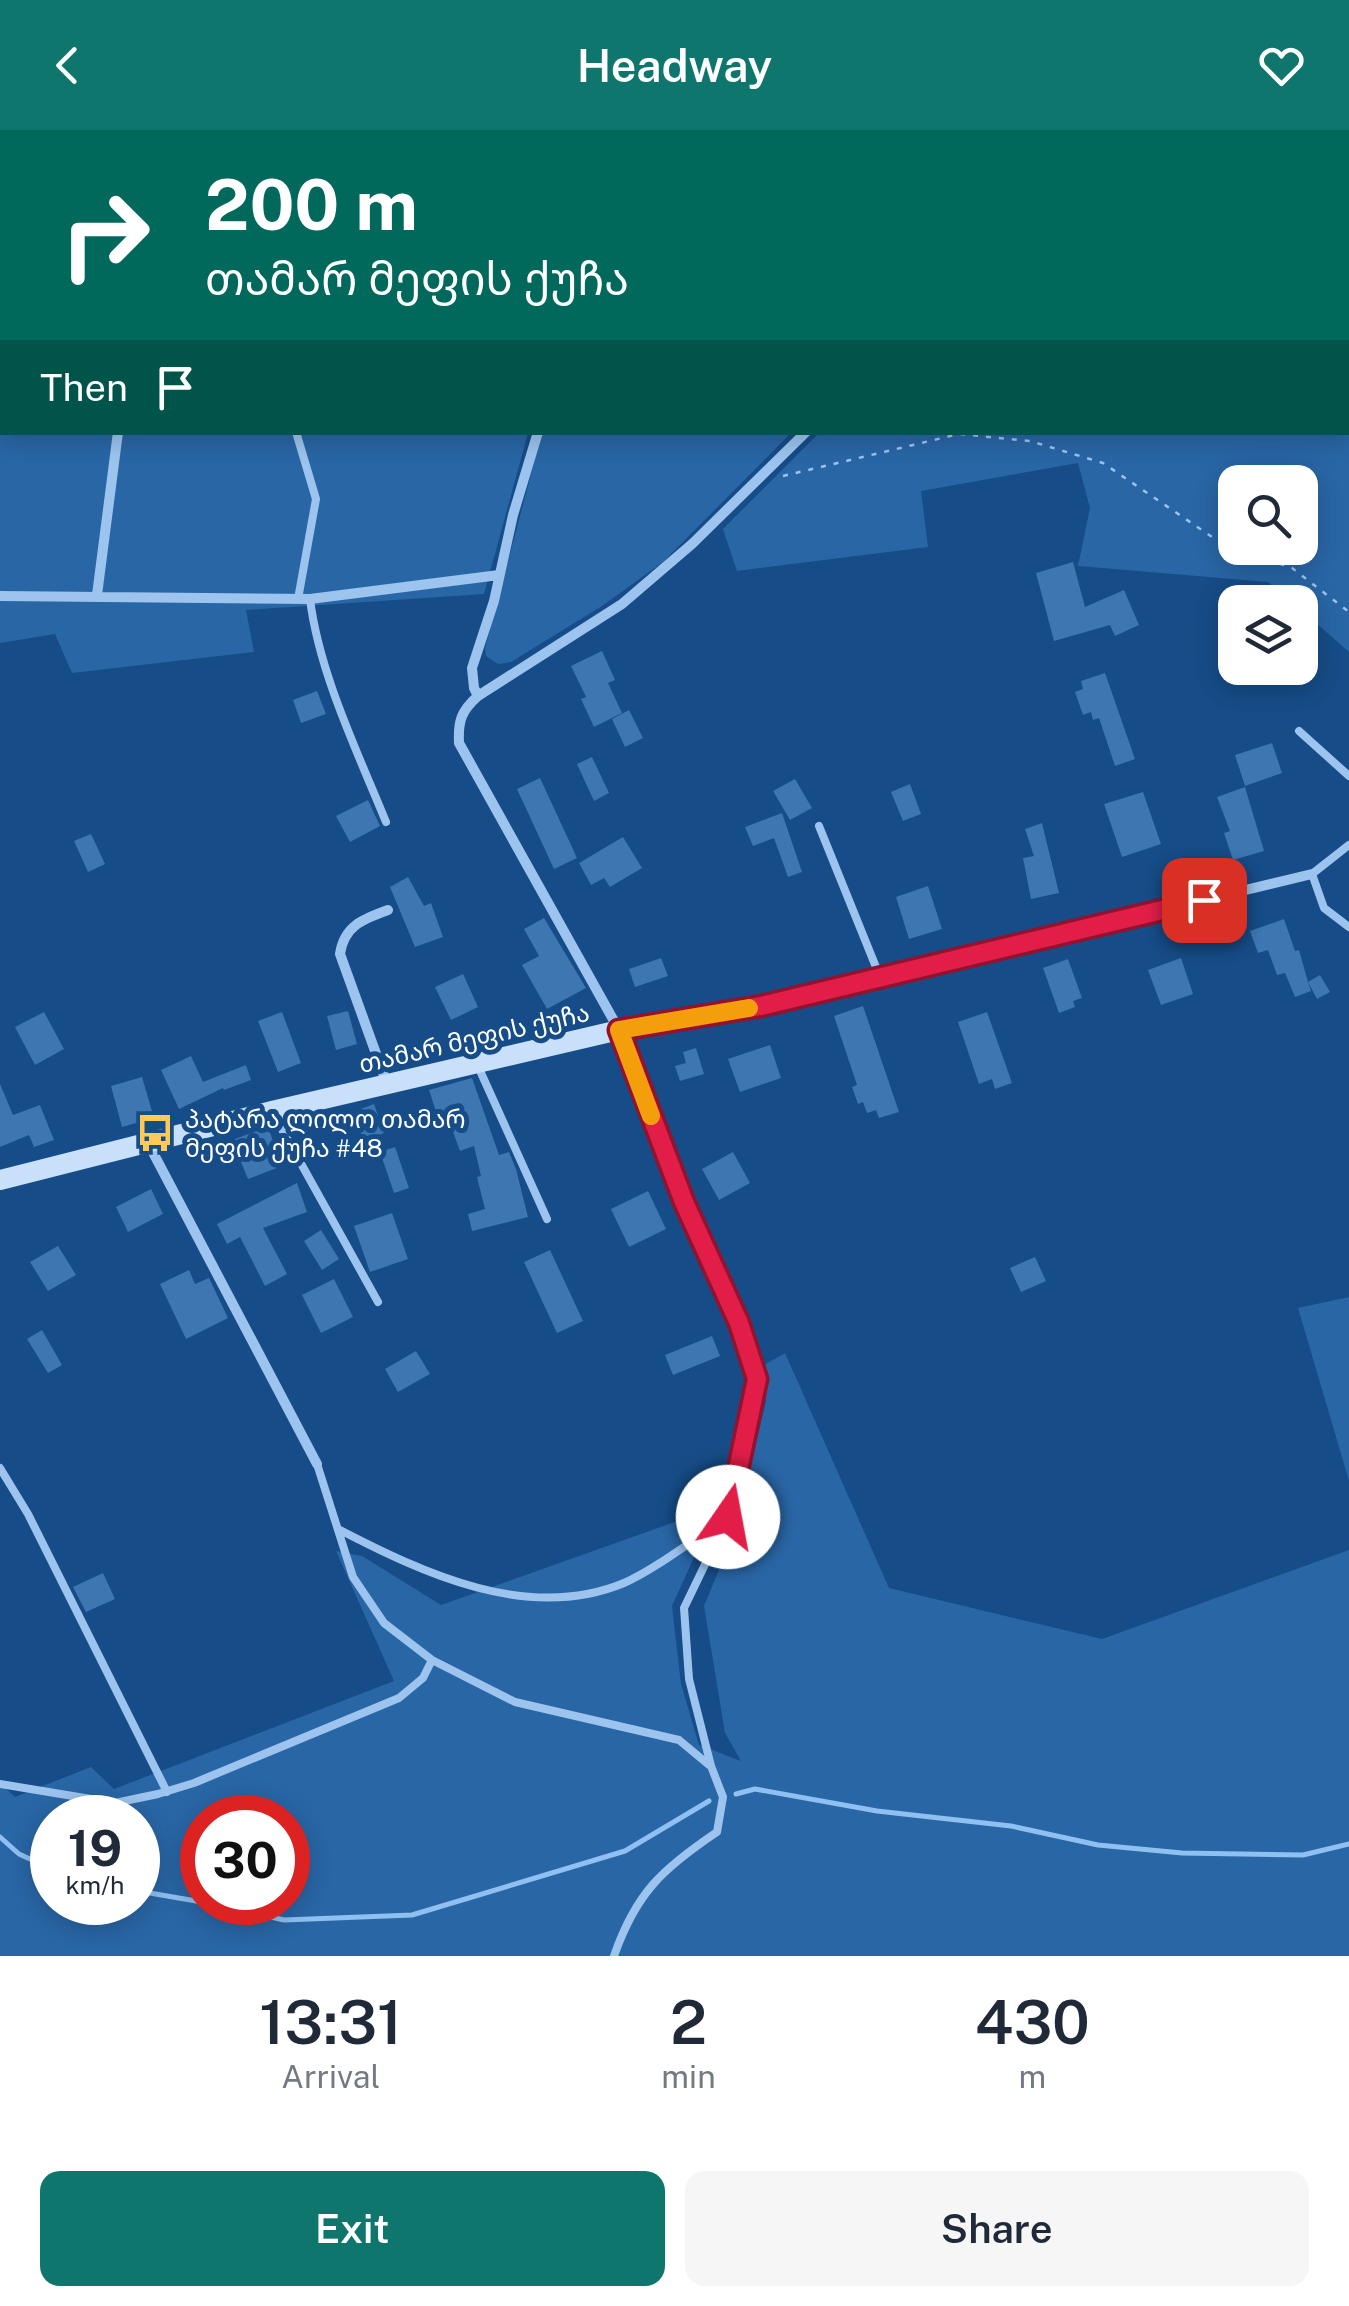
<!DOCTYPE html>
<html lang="en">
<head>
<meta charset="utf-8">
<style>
	body { margin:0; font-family:"Public Sans","Noto Sans Georgian",sans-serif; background:#f6f6f7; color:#1f2937; height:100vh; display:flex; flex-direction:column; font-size:38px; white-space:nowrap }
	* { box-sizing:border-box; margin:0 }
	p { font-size:32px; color:#747a83 }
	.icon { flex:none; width:55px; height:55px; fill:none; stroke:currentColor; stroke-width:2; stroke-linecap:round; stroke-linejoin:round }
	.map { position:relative; height:1826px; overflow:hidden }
	.side { display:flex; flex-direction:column; background:#fff; flex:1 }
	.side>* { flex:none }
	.guide { position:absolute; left:0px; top:0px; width:1350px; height:305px; box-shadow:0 5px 25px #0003; background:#00695c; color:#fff; overflow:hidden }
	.buttons { position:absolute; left:1218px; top:335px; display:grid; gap:20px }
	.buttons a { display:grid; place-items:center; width:100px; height:100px; border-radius:20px; background:#fff; box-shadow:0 5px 25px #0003; font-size:50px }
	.speed { position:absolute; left:30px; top:1665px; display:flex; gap:20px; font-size:50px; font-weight:700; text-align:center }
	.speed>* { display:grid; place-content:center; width:130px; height:130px; border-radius:50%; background:#fff; box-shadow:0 5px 25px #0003; line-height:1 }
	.speed small { font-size:25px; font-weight:400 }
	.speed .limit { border:15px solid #d22; background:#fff; color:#111 }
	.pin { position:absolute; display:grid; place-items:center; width:85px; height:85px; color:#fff; margin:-42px; border-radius:20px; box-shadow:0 5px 15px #0006 }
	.me { position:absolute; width:110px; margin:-55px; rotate:12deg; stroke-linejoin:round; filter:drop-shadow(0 0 8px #0008) }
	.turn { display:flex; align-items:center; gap:35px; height:210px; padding:0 40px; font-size:45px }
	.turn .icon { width:130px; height:130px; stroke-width:2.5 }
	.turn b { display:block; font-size:70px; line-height:85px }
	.then { display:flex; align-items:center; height:95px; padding:0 40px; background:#0003; gap:20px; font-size:38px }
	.eta { display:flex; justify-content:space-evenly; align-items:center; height:170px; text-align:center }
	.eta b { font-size:60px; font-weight:600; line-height:70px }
	.primary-button { display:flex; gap:20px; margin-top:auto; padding:20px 40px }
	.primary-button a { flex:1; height:115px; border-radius:20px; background:#0f766e; color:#fff; font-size:40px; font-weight:600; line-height:115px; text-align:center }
	.primary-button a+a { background:#f6f6f7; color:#1f2937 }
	header { display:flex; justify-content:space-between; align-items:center; height:130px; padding:0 40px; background:#0f766e; color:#fff; font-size:45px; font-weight:600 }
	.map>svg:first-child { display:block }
</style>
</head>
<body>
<header><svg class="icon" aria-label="back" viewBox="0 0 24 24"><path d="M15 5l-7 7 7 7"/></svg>Headway<svg class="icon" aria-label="heart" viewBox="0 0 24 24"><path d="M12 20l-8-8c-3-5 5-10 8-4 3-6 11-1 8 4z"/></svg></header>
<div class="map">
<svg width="1349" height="1826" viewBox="0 0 1349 1826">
	<rect width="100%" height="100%" fill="#164c87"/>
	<path fill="#2966a6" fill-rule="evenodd" d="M0,0h173l-171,2v300l526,1 -44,161 -238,16 8,42 -182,21 -17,-39 -55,9z
		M605,0h486l-487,2z
		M1127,0h222v522l-49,-43v-7h-8l-24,-20 -190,-16 12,-58 -12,-45 -157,28 7,56 -191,24 -14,-42 96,-96 529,-1v-300h-224zM1235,352h65v66h-65z
		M542,303h249l-128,129 -61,44 -91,56 -13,2 -12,-8 -1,-8z
		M1349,1167v184l-51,-173z
		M785,1223l104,235 213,51 247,-89v406h-1349v-173l15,14 76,-30 23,22 280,-108 -58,-130 26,5 79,49 276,-98 -45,99 9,78 18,61 42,16 -16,-28 -21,-127 32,-77 30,-128 -2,-36zM52,1688h86v84h-86zM202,1688h86v84h-86z"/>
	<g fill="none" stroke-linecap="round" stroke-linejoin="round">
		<path stroke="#8fc0f1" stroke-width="5" d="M736,1664l19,-5 122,22 134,15 87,19 84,8 121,2 46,-11
			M0,1707l19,17 33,15
			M138,1761l64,11
			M206,1772l78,18 128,-5 213,-64 84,-50"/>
	</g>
	<path fill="#3e76b1" d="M1073,432l12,45 39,-17 15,35 -24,11 -5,-11 -56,16 -18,-68z
		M602,521l13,29 -7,3 14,30 -28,14 -13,-28 5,-2 -15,-31z
		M1105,543l30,86 -20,7 -16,-48 -6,2 -2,-8 -8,3 -8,-23 8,-3 -2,-8z
		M317,561l9,23 -25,9 -8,-23z
		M629,580l14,28 -18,9 -13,-28z
		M1272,613l10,30 -37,13 -10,-31z
		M592,627l17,36 -15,8 -17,-37z
		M540,648l37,80 -23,11 -37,-80z
		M795,649l17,29 -22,12 -17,-29z
		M910,654l11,30 -18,7 -12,-29z
		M1245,657l19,64 -31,9 -9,-27 6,-2 -13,-34z
		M1143,662l18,52 -39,13 -18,-53z
		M368,670l12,26 -30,16 -14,-26z
		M782,683l20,59 -14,5 -14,-39 -21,8 -8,-19z
		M1042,693l17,70 -28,6 -8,-41 11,-2 -9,-27z
		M91,704l14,30 -17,8 -14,-31z
		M623,707l19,31 -32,19 -6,-9 -13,7 -12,-22z
		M408,747l16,29 7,-3 12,34 -28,10 -25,-60z
		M928,756l14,43 -33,10 -13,-42z
		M544,788l42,70 -39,21 -25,-44 17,-9 -15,-27z
		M1284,789l11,32 4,-1 9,32 12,-7 10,17 -13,7 -9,-17 3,9 -16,6 -10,-24 -8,2 -9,-25 -10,3 -8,-22z
		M661,828l7,18 -33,11 -6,-18z
		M1181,828l12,36 -32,11 -13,-35z
		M1068,829l14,39 -9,3 2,6 -16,6 -16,-45z
		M463,844l15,33 -27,13 -16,-33z
		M863,876l36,106 -20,6 -3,-8 -9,3 -4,-11 -5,2 -6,-17 5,-2 -23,-69z
		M348,881l9,33 -21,6 -9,-34z
		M44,882l20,37 -29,16 -20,-38z
		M282,882l19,51 -23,9 -20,-51z
		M987,882l25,71 -17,6 -3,-10 -13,5 -21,-62z
		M770,915l11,33 -41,14 -12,-33z
		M696,918l8,26 -24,7 -5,-15 11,-3 -3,-11z
		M191,926l12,26 43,-17 5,15 -27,10 -1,-2 -44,21 -18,-39z
		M142,947l12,41 -32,9 -11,-41z
		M472,948l27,77 10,-3 7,17 12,48 -56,14 -4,-17 17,-5 -8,-32 4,-1 -7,-30 -14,5 -12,-33 -9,3 -10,-31z
		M0,954l13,31 27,-10 14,35 -20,7 -5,-12 -29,12z
		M374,974l10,29 -21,7 -10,-28z
		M268,997l14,39 -34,13 -16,-39z
		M395,1017l14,41 -15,5 -14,-41z
		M733,1022l17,31 -31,17 -17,-31z
		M297,1053l10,29 -44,16 24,46 -22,12 -25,-49 -13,7 -10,-20z
		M151,1059l12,25 -35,18 -12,-25z
		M648,1061l18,38 -37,18 -18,-38z
		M392,1083l16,46 -38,13 -16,-46z
		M321,1100l18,29 -17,11 -18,-29z
		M58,1116l18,29 -28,16 -18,-29z
		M550,1120l33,71 -26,12 -33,-71z
		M1035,1127l11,24 -25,11 -11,-24z
		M189,1140l6,14 14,-6 19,40 -42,21 -26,-55z
		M334,1149l19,38 -32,16 -19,-38z
		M42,1200l20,35 -14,8 -21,-34z
		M712,1206l8,20 -47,19 -8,-20z
		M416,1221l14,23 -32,18 -13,-23z
		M103,1443l12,26 -29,13 -13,-25z"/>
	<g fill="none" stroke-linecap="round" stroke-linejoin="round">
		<path stroke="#9cc4ee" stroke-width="2.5" stroke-dasharray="5 8" stroke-linecap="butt" d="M783,346l176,-42 71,7 73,22 118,80 71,25 57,44"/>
		<path stroke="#9cc4ee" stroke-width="8" d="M0,11l2,3
			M296,302l20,67 -18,100
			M310,469c9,74 48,154 76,223
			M1299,601l50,45
			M819,696l61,151
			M1349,715l-37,29 12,34 25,19
			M477,934l70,155
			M274,985l104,187
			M0,1338l28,46 139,278
			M338,1399c85,44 190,94 286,54 32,-14 74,-47 104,-66
			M432,1530l83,42 164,38 30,25
			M0,1654l115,19 43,-9 36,-11 205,-85 24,-20 9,-18 -48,-37 -31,-46 -36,-113
			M614,1826c22,-63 48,-87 103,-124l6,-35 -12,-31 -22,-87 -5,-71 44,-91"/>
		<path stroke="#9cc4ee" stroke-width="10" d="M572,0l11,2
			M165,2l1,-2
			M601,2v-2
			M1109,2l3,-2
			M97,465l21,-163
			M0,466l310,3 189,-24
			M478,566l-4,-8 -2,-20 22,-67 19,-86 25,-83
			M619,900l142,-24 551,-132
			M387,954l-47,-130c4,-28 23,-35 48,-44
			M148,1013l169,321
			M728,1387l29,-138 -18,-56 -55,-121 -65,-172 -160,-287c-1,-22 2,-32 19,-47l144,-92 70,-60 114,-112"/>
		<path stroke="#c9e0fa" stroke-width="20" d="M0,1050l272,-69 347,-81"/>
	</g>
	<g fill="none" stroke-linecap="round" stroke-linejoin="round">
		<g stroke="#92132f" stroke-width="25">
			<path id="route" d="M728,1387l29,-138 -18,-56 -55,-121 -65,-172 142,-24 443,-106"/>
		</g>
		<use href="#route" stroke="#e11d48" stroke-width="18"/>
		<path stroke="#f59e0b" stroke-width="18" d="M651,986l-32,-86 130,-22"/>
	</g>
	<defs>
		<g id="bus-bare" transform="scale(3)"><path d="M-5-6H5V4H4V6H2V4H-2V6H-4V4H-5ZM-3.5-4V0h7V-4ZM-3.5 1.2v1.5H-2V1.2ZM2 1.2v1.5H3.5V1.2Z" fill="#ffc959" stroke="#164c87" stroke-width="2.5" paint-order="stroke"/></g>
	</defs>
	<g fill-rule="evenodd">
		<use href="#bus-bare" x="155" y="1003"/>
	</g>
	<g text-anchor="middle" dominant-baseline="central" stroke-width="10" stroke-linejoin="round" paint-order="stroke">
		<g font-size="25" fill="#fff" stroke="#164c87">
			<text transform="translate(474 908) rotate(-13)">თამარ მეფის ქუჩა</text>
		</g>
		<g font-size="25" fill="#fff" stroke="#164c87" text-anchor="start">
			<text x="185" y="989">პატარა ლილო თამარ<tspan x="185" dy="29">მეფის ქუჩა #48</tspan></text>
		</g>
	</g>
</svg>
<div class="buttons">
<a><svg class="icon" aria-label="search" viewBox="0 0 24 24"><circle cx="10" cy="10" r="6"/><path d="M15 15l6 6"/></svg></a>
<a><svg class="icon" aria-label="layers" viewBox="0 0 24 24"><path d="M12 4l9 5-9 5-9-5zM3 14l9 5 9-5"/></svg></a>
</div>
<div class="speed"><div>19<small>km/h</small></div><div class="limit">30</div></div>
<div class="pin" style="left:1204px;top:770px;background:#d93025"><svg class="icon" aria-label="arrive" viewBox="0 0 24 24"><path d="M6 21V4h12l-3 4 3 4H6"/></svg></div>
<svg class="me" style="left:728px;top:1387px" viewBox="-20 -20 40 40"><circle r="19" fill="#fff"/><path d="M0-13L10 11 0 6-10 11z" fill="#e11d48"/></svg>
<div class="guide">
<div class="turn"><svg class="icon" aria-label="right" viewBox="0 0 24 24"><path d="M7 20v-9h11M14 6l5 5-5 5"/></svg><div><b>200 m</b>თამარ მეფის ქუჩა</div></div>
<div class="then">Then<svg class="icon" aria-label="arrive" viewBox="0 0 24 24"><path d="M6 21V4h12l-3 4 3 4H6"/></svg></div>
</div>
</div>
<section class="side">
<div class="eta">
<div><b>13:31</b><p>Arrival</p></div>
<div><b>2</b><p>min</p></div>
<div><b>430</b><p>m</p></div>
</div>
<div class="primary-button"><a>Exit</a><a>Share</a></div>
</section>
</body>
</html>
